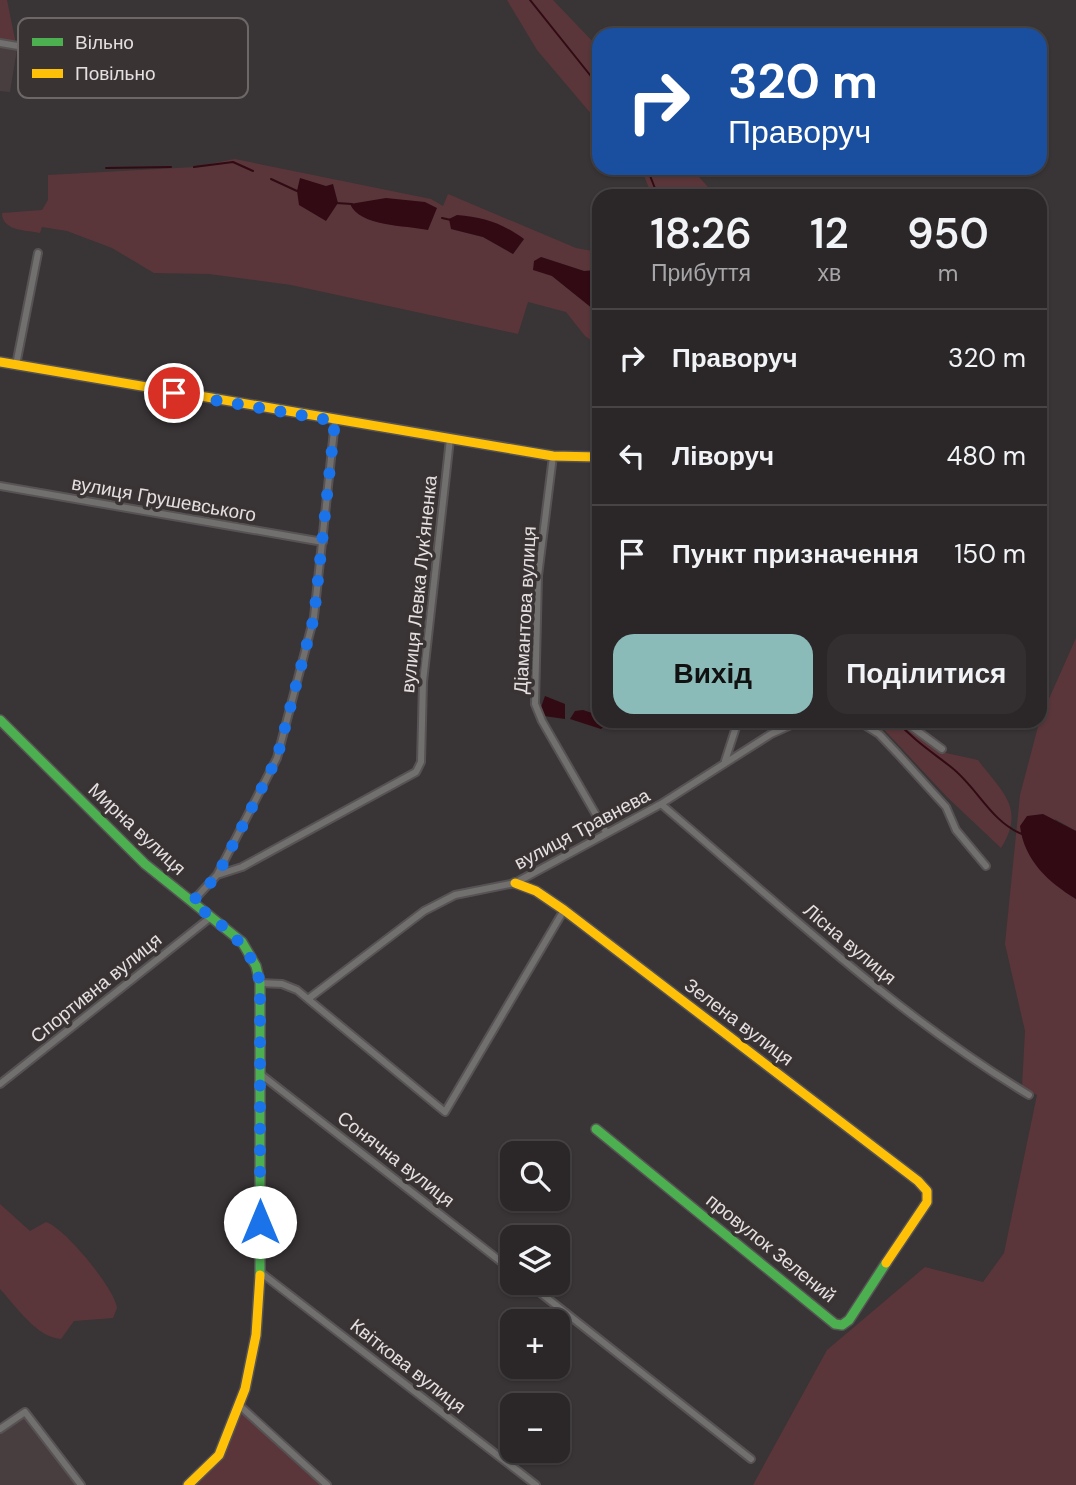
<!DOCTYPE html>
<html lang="uk">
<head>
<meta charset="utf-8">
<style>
	body { margin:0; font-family:"DM Sans",sans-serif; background:#332f30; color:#f1f3f6; height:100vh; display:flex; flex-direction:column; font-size:26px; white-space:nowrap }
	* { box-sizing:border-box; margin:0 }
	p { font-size:23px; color:#a6a5a8 }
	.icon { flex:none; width:38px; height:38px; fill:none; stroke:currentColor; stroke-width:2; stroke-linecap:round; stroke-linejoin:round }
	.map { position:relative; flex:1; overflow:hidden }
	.details { position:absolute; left:592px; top:189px; width:455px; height:539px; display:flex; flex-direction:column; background:#2b2728; border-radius:21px; box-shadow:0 2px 5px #0004,0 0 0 2px #474445 }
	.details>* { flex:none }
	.top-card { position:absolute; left:592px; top:28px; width:455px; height:147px; border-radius:21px; box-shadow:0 2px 5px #0004,0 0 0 2px #474445; background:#1a4fa0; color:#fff; overflow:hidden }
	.tools { position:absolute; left:500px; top:1141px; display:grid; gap:14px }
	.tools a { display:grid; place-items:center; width:70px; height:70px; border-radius:14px; background:#2b2728; box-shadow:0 2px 5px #0004,0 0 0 2px #474445; font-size:35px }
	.pin { position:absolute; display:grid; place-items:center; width:60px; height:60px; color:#fff; margin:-30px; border:4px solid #fff; border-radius:50%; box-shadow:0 2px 7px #0007 }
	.me { position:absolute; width:77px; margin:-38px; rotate:0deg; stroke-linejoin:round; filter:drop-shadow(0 0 5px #0008) }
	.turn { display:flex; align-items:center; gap:24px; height:147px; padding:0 21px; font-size:32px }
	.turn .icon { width:91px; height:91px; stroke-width:2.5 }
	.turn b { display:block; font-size:49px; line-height:60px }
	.eta { display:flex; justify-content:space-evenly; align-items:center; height:119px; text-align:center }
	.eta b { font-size:42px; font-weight:600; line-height:49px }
	.primary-button { display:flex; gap:14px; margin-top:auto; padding:14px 21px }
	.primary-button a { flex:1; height:80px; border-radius:21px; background:#8bbbb9; color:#111; font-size:28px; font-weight:600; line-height:80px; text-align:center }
	.primary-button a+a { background:#332f30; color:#f1f3f6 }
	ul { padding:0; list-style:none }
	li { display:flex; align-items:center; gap:21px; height:98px; padding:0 21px; border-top:2px solid #474445 }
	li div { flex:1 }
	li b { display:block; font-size:26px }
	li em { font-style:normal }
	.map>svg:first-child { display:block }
</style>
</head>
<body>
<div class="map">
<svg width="1076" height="1485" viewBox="0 0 1076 1485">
	<rect width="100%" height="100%" fill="#393435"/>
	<path fill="#493e3f" d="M0,45l17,4 -7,43 -10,-1z
		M25,1412l56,73h-81v-56z"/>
	<path fill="#5a363a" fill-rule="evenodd" d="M0,0h7l10,49 -17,-4z
		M507,0h46l43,45 2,77 -61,-72z
		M235,159l196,40 12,7 5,-12 128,54 22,4v18l-14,1 -43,-14 11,19 46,37v32l-13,-9 -19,-24 -38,-10 -10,32 -227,-49 -82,-11 -55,-1 -42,-25 -45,-17 -25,-4 -2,6c-14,-3 -38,-2 -38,-20l40,-3 6,-10v-25l147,-8zM451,229l73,10 -11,15 -30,-17z
		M641,168h50l25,28h-64z
		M1076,638v193l-21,-12 12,74 9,6v586h-323l74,-135 98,-83 58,15 21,-29 33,-158 -15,-8 3,-56 -20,-87 15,-149 20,-76z
		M876,721h25l36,30 41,9c24,32 48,48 23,88l-54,-51z
		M0,1204l30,27 16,-9c19,6 69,67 71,86l-4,10 -39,3 -13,18c-25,-2 -44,-32 -61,-50z
		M239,1405l84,80h-135l24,-20z"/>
	<path fill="#320a13" d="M300,178l26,8 7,-2 5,19 -12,18 -27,-16 -2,-14z
		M386,198l39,4 12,6 -9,22c-23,-5 -68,-3 -78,-26z
		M457,215c26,2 45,8 67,24l-11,15 -30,-17 -32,-8 -2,-10z
		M541,257l43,14 14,-1v43l-46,-37 -19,-6 1,-9z
		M545,696l20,8v15l-21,-3 -4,-6z
		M583,710l15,5v6h8v4l-5,4 -31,-10 5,-8z
		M1043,814l33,17v68c-28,-17 -52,-39 -56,-73l7,-10z"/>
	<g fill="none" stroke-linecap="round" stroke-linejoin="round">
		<path stroke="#320a13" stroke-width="2" d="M530,0l68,85
			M194,167l39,-5 20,9
			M106,168l65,-1
			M647,168l11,28
			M271,179l26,12
			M336,203l16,1
			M442,218l9,2
			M897,721c16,19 35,31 54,46 26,20 40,55 71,67"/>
		<g stroke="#575354" stroke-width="10">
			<path id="street" d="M0,43l76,13 85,1 44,17
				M16,365l22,-112
				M553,456l-15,120 -3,128 7,17 64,111
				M0,486l323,56
				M858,721l21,13 19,20 48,53 10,23 30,36
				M904,721l38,28
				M725,761l13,-40
				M661,804c119,101 234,210 368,291
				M217,875l25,-8 174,-95 5,-10 2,-80 27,-243
				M192,902l25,-27 60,-117 37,-141 21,-196
				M260,983l22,1 15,6 148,122 119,-202
				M308,999l116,-88 31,-16 60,-12 146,-79 110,-70 29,-13
				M259,1073l254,198
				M0,1084l211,-167
				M260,1272l276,213
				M528,1283l223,176
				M239,1405l88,80
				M0,1429l25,-17 56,73"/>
		</g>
		<g stroke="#575354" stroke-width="12">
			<path id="fast" d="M0,720l145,144 97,78 14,24 4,17v292
				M596,1129l239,195 7,1 7,-5 37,-57"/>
		</g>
		<g stroke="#575354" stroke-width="12">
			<path id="slow" d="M0,362l553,94 45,1
				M515,883l21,8 28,19 354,271 9,10v11l-41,61
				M188,1485l31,-30 26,-66 11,-54 4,-60"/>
		</g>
		<use href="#street" stroke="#726f6f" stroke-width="6"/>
		<use href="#fast" stroke="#4caf50" stroke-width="9"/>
		<use href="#slow" stroke="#ffc107" stroke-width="9"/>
	</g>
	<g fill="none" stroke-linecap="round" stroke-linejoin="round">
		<path stroke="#1a73e8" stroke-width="12" stroke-dasharray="0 21.6" d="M174,393l161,28 -21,196 -37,141 -60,118 -25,26c30,24 60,42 68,81v239"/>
	</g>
	<g text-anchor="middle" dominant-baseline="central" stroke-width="7" stroke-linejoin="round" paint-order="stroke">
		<g font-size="19" fill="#e4dfe0" stroke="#3a3334">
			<text transform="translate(164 499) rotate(10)">вулиця Грушевського</text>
			<text transform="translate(419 584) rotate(-84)">вулиця Левка Лук'яненка</text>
			<text transform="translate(525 610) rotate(-87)">Діамантова вулиця</text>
			<text transform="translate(137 829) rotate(43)">Мирна вулиця</text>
			<text transform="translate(582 829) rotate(-28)">вулиця Травнева</text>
			<text transform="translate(850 944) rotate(40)">Лісна вулиця</text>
			<text transform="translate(96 988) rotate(-39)">Спортивна вулиця</text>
			<text transform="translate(739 1022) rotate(37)">Зелена вулиця</text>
			<text transform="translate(396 1159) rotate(38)">Сонячна вулиця</text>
			<text transform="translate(771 1248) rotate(39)">провулок Зелений</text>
			<text transform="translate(408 1366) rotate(38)">Квіткова вулиця</text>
		</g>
	</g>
	<rect x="18" y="18" width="230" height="80" rx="10" fill="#3a3334" stroke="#6d6768" stroke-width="2"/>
	<rect x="32" y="38" width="31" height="8" fill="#4caf50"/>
	<rect x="32" y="69" width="31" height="9" fill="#ffc107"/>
	<g font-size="19" fill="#e4dfe0">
		<text x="75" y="49">Вільно</text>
		<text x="75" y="80">Повільно</text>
	</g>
</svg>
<div class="tools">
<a><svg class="icon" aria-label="search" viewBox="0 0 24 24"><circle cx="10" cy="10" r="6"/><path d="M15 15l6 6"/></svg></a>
<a><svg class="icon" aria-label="layers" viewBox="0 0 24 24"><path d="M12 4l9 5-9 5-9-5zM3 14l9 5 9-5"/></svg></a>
<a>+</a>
<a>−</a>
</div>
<div class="pin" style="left:174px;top:393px;background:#d93025"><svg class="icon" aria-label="arrive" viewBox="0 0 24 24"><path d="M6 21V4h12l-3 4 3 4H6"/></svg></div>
<svg class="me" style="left:260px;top:1222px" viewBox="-20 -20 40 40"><circle r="19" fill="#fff"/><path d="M0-13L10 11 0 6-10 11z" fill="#1a73e8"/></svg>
<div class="top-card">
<div class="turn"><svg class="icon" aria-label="right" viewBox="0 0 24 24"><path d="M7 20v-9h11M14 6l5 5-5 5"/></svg><div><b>320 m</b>Праворуч</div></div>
</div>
<section class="details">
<div class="eta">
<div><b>18:26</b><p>Прибуття</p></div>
<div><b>12</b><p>хв</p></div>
<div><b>950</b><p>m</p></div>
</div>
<ul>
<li><svg class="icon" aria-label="right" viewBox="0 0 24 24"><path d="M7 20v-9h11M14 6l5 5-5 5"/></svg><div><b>Праворуч</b></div><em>320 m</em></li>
<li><svg class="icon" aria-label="left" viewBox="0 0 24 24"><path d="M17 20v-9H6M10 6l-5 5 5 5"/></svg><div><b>Ліворуч</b></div><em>480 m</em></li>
<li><svg class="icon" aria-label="arrive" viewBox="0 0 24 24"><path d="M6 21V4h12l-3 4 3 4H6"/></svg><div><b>Пункт призначення</b></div><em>150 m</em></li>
</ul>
<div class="primary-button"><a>Вихід</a><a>Поділитися</a></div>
</section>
</div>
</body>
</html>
